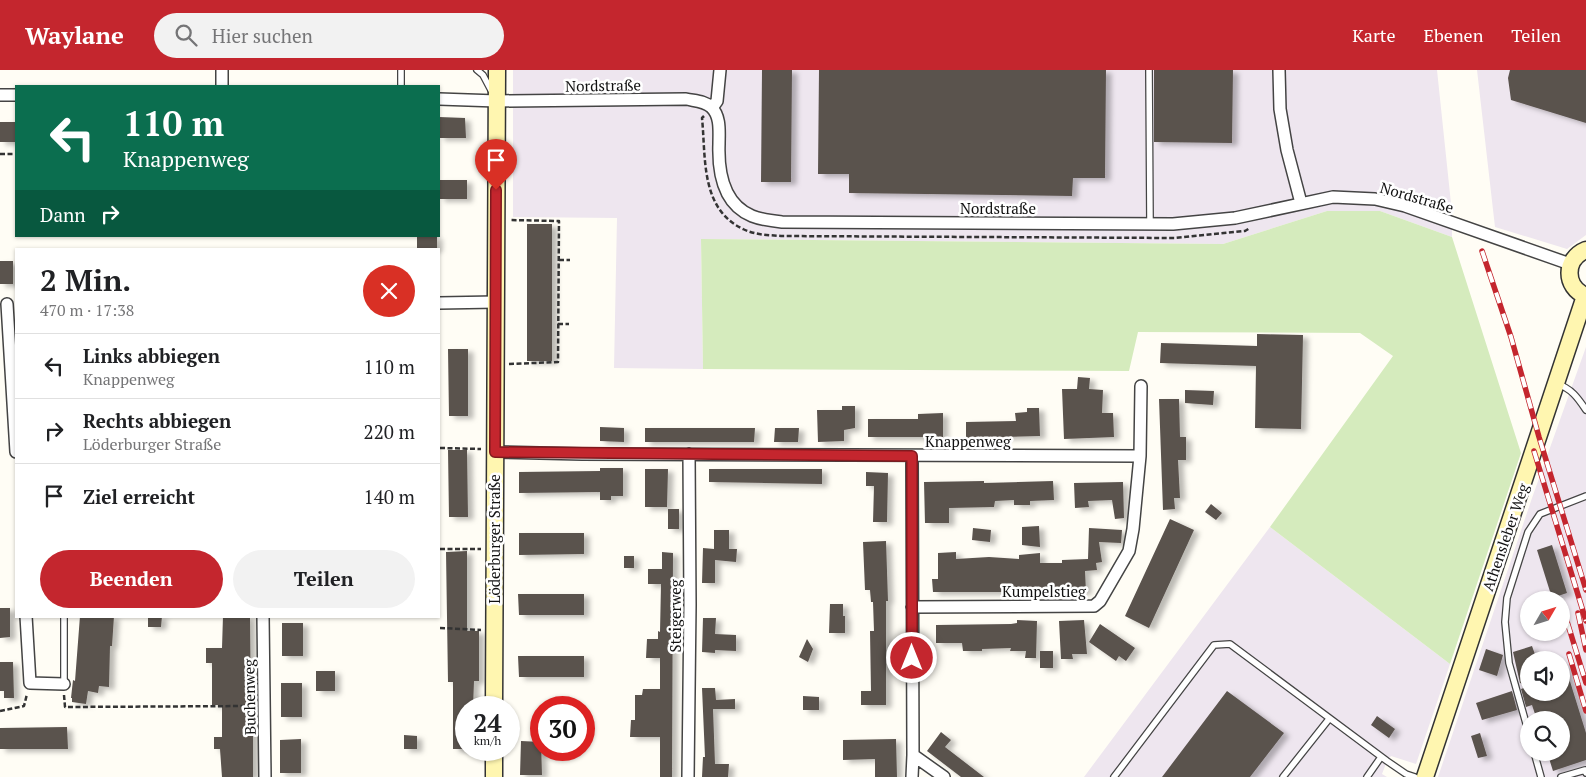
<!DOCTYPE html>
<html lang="de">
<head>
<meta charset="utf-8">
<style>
	body { margin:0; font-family:"PT Serif",serif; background:#f2f2f2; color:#202124; height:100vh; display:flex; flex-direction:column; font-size:19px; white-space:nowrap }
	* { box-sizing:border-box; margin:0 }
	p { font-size:16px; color:#757577 }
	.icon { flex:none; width:28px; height:28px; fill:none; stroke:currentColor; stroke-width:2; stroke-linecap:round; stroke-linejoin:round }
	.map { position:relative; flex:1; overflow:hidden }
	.panel { position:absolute; left:15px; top:178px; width:425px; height:370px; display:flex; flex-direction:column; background:#fff; border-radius:0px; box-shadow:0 1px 4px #0004 }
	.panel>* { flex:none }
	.banner { position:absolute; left:15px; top:15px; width:425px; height:152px; border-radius:0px; box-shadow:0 1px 4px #0004; background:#0b6e4f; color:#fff; overflow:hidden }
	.needle { width:32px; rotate:51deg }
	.buttons { position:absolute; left:1520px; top:521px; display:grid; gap:10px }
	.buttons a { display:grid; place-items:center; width:50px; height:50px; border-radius:50%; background:#fff; box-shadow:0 1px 4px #0004; font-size:25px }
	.speed { position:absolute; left:455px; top:626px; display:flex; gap:10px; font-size:25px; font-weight:700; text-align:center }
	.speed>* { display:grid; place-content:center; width:65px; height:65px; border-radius:50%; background:#fff; box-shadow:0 1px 4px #0004; line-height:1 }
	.speed small { font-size:12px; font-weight:400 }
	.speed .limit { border:8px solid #d22; background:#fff; color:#111 }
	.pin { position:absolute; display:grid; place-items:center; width:42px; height:42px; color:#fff; margin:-51px -21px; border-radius:50% 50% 50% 0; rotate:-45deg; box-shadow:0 0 5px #0007 }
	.pin .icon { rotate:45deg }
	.me { position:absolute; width:55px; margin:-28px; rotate:0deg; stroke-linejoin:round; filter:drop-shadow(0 0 4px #0008) }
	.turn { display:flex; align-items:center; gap:18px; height:105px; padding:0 25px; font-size:22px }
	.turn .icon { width:65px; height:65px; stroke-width:2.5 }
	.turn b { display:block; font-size:35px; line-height:42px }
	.then { display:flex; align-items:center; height:48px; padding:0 25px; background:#0003; gap:10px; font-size:19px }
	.round { display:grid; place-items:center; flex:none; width:52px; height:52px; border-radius:26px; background:#f2f2f2 }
	.summary { display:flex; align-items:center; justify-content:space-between; height:85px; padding:0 25px }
	h1 { font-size:30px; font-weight:800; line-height:38px }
	.action { display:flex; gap:10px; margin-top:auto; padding:10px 25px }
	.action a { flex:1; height:58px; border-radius:30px; background:#c4262e; color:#fff; font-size:20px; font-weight:800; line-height:58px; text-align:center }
	.action a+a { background:#f2f2f2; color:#202124 }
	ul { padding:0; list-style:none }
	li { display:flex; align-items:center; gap:15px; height:65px; padding:0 25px; border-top:1px solid #e0e0e0 }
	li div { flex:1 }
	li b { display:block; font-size:19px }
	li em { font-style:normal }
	header { display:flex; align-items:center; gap:30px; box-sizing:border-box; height:70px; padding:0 25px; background:#c4262e; color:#fff }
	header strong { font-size:24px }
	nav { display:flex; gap:28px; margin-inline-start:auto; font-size:18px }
	.search { width:350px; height:45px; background:#f2f2f2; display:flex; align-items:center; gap:12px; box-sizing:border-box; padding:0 18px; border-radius:28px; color:#757577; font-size:19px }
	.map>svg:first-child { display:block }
</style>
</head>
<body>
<header>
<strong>Waylane</strong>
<div class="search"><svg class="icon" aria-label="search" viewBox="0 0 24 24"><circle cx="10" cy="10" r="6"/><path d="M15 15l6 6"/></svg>Hier suchen</div>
<nav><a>Karte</a><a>Ebenen</a><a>Teilen</a></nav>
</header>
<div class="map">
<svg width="1586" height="707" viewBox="0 0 1586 707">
	<defs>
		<filter id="shadow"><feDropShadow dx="5.5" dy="3" stdDeviation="2.5" flood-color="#0004"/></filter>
	</defs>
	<rect width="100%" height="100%" fill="#fffdf5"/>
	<path fill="#eee6ef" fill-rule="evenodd" d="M513,0h924l15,143v24l-72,-26h-53l-104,33 -522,-5 2,130 -89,-1 3,-150 -104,-1z
		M1477,0h109v165l-19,14 -72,-22z
		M1586,277v430h-148l94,-279zM1529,530h32v32h-32zM1529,590h32v32h-32zM1529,650h32v32h-32z
		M1270,457l180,137 -34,100 -25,-8 -4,5 -5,13 5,3h-303z"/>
	<path fill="#d5ebbd" d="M1327,141h53l72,26 69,216 -71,211 -180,-137 123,-171 -33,-23 -222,-1 -9,39 -426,-2 -2,-130 522,5z"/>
	<path fill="#5a524d" filter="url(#shadow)" d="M762,0h30l-1,112h-30z
		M819,0h287l-1,108h-32l-1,18 -223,-3v-19h-31z
		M1154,0h79l-1,73 -78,-1z
		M1510,0h76v53l-75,-23 -3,-22z
		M439,47l26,1 1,20h-27z
		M0,52h16v20h-16z
		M439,110h28v19h-28z
		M527,154h25v137h-25z
		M417,166h20v13h-20z
		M0,191h13v23h-13z
		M1257,264l46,1 -2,94 -46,-1 1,-62 -96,-3 1,-20 96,3z
		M448,279h20v67h-19z
		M1078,307l12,1 -1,11 14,1 -1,23h11l1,24 -50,2 -2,-50h15z
		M1185,320l29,1 -1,14 -28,-2z
		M1159,329h20l1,38h6v23h-8l2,38h-6l1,11 -12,1z
		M842,336h13v22l-11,2v11l-26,1 -1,-32h25z
		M1027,338h12l1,28 -74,2v-16l50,-1 -1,-8 12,-1z
		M943,343v24h-75v-18h50v-5z
		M600,357l24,1v14l-24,-1z
		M645,358h110l-1,14h-109z
		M775,358h24l-1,14h-24z
		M448,380h19l1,67h-19z
		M600,398h23v28h-12v4h-11v-8l-81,1v-21l81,-1z
		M645,399h23l-1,38h-22z
		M709,399h113v15l-113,-2z
		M866,402l22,1 -1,49h-14l1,-36h-8z
		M984,411v2l69,-2 1,19 -24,1v4h-16v-5l-19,1 -1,6 -45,1v15h-24l-1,-41z
		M1123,412l1,36 -9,1 -3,-19 -24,1 1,6 -14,1 -1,-25z
		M1211,434l11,9 -6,7 -11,-8z
		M668,439h11v20h-11z
		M1170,449l24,11 -45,98 -24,-12z
		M1039,456l1,21 -18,-2v-18z
		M973,458l18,2 -1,12 -18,-2z
		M1089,458l33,2 -1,13 -22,-1 3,20 -6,1 1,7 -12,1 1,21h-153l-1,-13h6v-26l18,-1v7l33,-2 30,2v-4l21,-2v10h22v-3l26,-1z
		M714,460h15v19h8l-1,13 -21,-2v23h-13l1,-35 11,1z
		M519,463h65v21l-65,1z
		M886,471l2,60h-2v104h-25v-14h10l-1,-60h4l-1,-29h-2l-1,-12h-5l-2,-48z
		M1552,475l15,48 -15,5 -15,-48z
		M467,481v80h12v50h-5l-1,27h-7v41h-13v-67h-5l-2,-130z
		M662,482l11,1 -1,224h-12v-40h-30l1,-17h4v-25h7l1,-6h17v-31h-14l1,-19h11v-8l2,1 1,-48h-13v-15h14z
		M624,486h10v12h-10z
		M518,524h66v21h-65z
		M830,534h13v12h2v17h-16z
		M0,538h10v29l-10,1z
		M80,546h34l-2,30h-2l-1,41 -10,-1 -1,7 -10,-2 -2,13 -14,-2v-4h-1l2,-18 2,1z
		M148,546h14l-1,11h-13z
		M223,546h27l1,98h2v63h-31l-2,-28h-6v-12h8v-32h-10v-42h-6v-15h16z
		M703,548h13l-1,16 21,1v16l-21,-1v3l-13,-1z
		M1017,550l20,1 -1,37h-11l1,-7h-16l1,-3 -29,1v2h-19l-1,-8h-26v-18l75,-1 6,-1z
		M1084,550l3,34h-15l1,5h-12l-2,-38z
		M282,553h21v33h-21z
		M1100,554l35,24 -9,13 -7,-5 -3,5 -27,-19z
		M807,569l6,10 -5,13 -9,-5z
		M1532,576l5,14h-8v26l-9,-3 -7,-31z
		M1486,579l17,6 -6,21 -18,-6z
		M1040,581h13v17h-13z
		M518,586h66v21h-65z
		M0,592h13l1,36h-10v-7h-4z
		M1561,592h3l22,71v27l-33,11 -6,-19h14v-32h-24l-5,-15 -6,2 -5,-18 8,-3v6h32z
		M316,601h19v20h-19z
		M281,613h21v34h-21z
		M702,618h13l1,12 19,-1v10h-22l2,55h14l-1,13h-26l1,-20h2z
		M1227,621l57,42 -34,44h-88z
		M1512,621l5,19 -35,10 -6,-17z
		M803,626l16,1v13h-16z
		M1377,646l18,13 -6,9 -18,-13z
		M67,657l1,22h-68v-21z
		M941,662l10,8 -6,7 39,30h-23l-34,-26z
		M1480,663l7,23 -9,2 -7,-22z
		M404,665l13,1v13h-13z
		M301,669v34h-21v-33z
		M896,669l1,38h-22v-18l-32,1v-20z
		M521,671l20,1 1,33h-22z"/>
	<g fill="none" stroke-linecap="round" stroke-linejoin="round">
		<g stroke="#444" stroke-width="8">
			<path id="lane" d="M401,0v16
				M477,0l6,5 9,17
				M1149,0l1,154
				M1557,314c14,4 21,14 29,26
				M64,614v-68
				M1529,664l-20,-71 -4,-41 2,-24 21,-66 12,-18 46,-18
				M1534,682l7,25
				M1114,707l100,-132 16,-1 157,117 19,13 9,3
				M1283,707l46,-58
				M1367,707l14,-20
				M1561,707l24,-7 1,3"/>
		</g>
		<g stroke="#444" stroke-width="14">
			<path id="street" d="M222,0v16
				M1279,0l1,39 7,41 14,53
				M0,25h16
				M439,29l58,2 189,-2c9,2 19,2 25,8 10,9 8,25 8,37 -1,28 4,60 33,72 10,4 20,5 30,6l391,2 62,-6 98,-21 42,2 30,7 165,58
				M712,38l5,-7 3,-31
				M439,233l57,-1
				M7,234l9,148
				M495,382l87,2 558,2
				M912,386l1,299 31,22
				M912,537l182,-1 6,-5 29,-50 4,-22 7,-73 1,-70
				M26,546l4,67 34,1
				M263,546l2,161
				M688,707l2,-172 -1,-151
				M912,707l1,-22"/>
		</g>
		<g stroke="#333" stroke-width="19">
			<path id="secondary" d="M1586,180c-22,9 -22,37 0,46
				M494,638l3,-638
				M494,707v-27
				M1425,707l160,-481"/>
		</g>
		<path stroke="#333" stroke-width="2.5" stroke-dasharray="5 2.5" stroke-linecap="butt" d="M704,46l-2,2c4,39 -2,91 41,111 12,6 25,6 38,7l394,2 70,-7 5,-3
			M0,84h16
			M559,190h11
			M558,254h11
			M509,294l49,-2 1,-141 -49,-1
			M440,378l41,1
			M440,479h41
			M440,558l41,2
			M64,625l1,12 188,-1
			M0,641l24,-5 3,-12"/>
		<use href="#lane" stroke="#fff" stroke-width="5.5"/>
		<use href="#street" stroke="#fff" stroke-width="11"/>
		<use href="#secondary" stroke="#fff6b0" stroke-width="16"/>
		<g stroke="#c4262e" stroke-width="5.5">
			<path id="rail" d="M1482,181l29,86 28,100 47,153
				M1534,381l52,170
				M1561,532l25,81
				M1578,543l8,37
				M1569,584l17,57"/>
		</g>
		<use href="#rail" stroke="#fff" stroke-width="4" stroke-dasharray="11" stroke-linecap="butt"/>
	</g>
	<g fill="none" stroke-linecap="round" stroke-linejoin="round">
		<g stroke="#7f191e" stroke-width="12">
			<path id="route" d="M496,120l-1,262 417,4v202"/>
		</g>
		<use href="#route" stroke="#c4262e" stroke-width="9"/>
	</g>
	<g text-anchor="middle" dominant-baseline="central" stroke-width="5" stroke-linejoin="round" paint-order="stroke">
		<g font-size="15" fill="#111" stroke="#fff">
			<text transform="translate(603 15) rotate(-1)">Nordstraße</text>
			<text transform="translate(1417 127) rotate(16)">Nordstraße</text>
			<text x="998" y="138">Nordstraße</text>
			<text x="968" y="371">Knappenweg</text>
			<text transform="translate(1505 467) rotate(-71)">Athensleber Weg</text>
			<text transform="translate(494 469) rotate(-90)">Löderburger Straße</text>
			<text x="1044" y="521">Kumpelstieg</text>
			<text transform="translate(675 546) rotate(-90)">Steigerweg</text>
			<text transform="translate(249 627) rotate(-91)">Buchenweg</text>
		</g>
	</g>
</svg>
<div class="buttons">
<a><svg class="needle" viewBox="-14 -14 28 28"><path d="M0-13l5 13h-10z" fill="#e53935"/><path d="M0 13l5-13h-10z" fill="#757577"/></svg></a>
<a><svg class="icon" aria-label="sound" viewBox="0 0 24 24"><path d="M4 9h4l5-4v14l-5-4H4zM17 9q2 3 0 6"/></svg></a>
<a><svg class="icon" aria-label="search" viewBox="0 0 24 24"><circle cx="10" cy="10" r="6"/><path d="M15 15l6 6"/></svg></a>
</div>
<div class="speed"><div>24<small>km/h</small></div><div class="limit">30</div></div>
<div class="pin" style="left:496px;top:120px;background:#d93025"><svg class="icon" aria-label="arrive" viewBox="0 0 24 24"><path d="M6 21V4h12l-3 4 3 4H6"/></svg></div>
<svg class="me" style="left:912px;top:588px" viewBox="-20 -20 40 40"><circle r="17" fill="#c4262e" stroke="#fff" stroke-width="3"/><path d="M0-11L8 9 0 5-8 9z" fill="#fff"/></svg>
<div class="banner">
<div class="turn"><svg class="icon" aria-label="left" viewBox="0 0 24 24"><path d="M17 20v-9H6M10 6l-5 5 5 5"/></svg><div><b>110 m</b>Knappenweg</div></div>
<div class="then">Dann<svg class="icon" aria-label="right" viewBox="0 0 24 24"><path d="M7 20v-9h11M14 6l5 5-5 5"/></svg></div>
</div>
<section class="panel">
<div class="summary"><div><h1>2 Min.</h1><p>470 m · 17:38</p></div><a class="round" style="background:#d93025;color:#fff"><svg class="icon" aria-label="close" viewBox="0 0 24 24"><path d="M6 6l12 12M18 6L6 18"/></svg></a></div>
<ul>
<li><svg class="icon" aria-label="left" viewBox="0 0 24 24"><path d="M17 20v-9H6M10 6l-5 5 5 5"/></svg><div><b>Links abbiegen</b><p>Knappenweg</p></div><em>110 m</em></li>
<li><svg class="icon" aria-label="right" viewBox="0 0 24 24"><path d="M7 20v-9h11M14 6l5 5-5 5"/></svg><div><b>Rechts abbiegen</b><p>Löderburger Straße</p></div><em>220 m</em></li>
<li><svg class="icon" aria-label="arrive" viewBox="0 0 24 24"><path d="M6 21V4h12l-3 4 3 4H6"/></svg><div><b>Ziel erreicht</b></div><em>140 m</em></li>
</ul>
<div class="action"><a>Beenden</a><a>Teilen</a></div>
</section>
</div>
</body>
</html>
